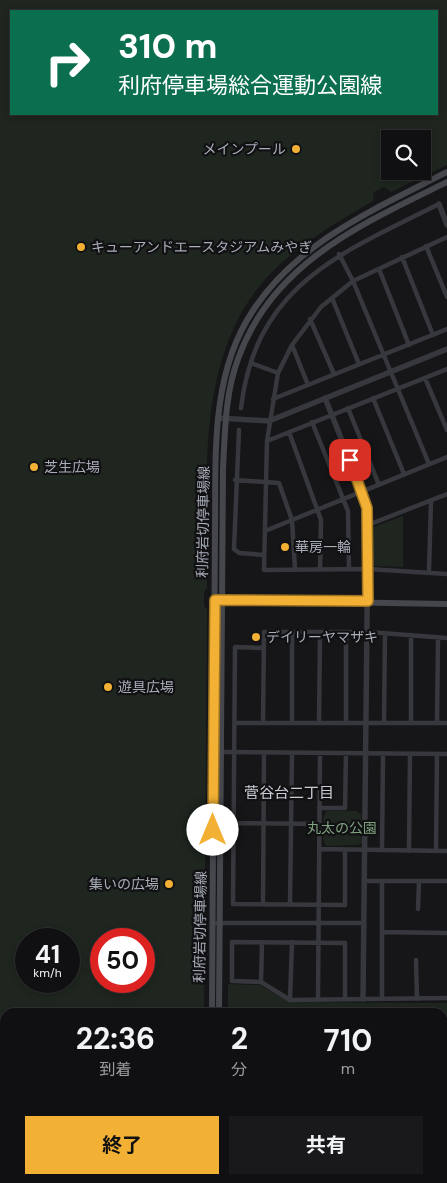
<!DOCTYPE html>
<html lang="ja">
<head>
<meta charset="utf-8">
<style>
	body { margin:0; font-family:"DM Sans","Noto Sans JP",sans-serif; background:#19191b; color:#f1f3f6; height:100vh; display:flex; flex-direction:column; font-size:19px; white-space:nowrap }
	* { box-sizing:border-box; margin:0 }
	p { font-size:16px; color:#9c9d9f }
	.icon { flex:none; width:28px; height:28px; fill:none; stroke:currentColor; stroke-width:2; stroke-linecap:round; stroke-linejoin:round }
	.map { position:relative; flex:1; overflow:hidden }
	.sheet { position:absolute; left:0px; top:1008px; width:448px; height:176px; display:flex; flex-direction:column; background:#101012; border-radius:15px 15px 0 0; box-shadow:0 2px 8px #0003,0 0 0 1px #303032 }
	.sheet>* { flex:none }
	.hud { position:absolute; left:10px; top:10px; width:428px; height:105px; border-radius:0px; box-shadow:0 2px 8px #0003,0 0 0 1px #303032; background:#0b6e4f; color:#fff; overflow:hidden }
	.fabs { position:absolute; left:381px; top:130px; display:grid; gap:10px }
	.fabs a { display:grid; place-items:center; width:50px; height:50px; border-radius:0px; background:#101012; box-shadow:0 2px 8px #0003,0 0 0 1px #303032; font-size:25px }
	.speed { position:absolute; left:15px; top:928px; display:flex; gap:10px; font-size:25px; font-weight:700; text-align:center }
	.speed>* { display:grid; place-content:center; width:65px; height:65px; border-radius:50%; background:#101012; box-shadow:0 2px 8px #0003,0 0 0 1px #303032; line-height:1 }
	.speed small { font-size:12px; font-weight:400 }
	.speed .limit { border:8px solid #d22; background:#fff; color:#111 }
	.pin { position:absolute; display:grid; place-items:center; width:42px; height:42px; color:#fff; margin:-21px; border-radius:10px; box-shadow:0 2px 8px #0006 }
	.me { position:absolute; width:55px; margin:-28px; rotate:0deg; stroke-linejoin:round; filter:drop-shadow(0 0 4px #0008) }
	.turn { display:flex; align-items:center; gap:18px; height:105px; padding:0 25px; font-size:22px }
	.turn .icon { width:65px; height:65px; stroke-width:2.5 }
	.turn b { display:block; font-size:35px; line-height:42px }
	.eta { display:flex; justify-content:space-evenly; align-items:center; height:85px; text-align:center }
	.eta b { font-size:30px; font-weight:700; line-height:35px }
	.action { display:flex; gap:10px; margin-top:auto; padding:10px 25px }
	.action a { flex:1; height:58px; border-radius:0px; background:#f2b134; color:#111; font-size:20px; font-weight:700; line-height:58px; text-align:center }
	.action a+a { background:#19191b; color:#f1f3f6 }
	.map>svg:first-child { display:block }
</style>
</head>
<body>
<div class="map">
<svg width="447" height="1183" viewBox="0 0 447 1183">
	<rect width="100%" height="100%" fill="#161618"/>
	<path fill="#1e261f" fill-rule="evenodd" d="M0,0h447v165l-56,27 -7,-5 -10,5 -1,9c-36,21 -70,41 -99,69 -82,81 -66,213 -67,318l-3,4v14l3,3 -3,403h-199v167h202l1,4h-208zM11,11h425v103h-425zM390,139h32v32h-32zM26,939h43v42h-43zM101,939h43v42h-43z
		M403,516v51l-28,-1 -3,-2 1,-37z
		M327,811h29l5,3 1,28 -3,3 -33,1c-5,-7 -5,-28 1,-35z
		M228,984l32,1 29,17 158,1v180h-215v-4h210v-167h-214z"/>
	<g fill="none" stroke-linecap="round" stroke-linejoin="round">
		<path stroke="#37383d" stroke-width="4.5" d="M447,237l-94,44 -32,26 -29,38 -14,28 -11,68 -3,129 104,-1 79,5
			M426,246l21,51
			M339,254l14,27 76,183
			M402,257l31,78
			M379,269l30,76
			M332,298l27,66
			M310,319l24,55
			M292,345l16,40
			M251,363l27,10
			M425,378l22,52
			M373,398l31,76
			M273,399l174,-70
			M241,408c15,-124 99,-154 198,-204
			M348,408l31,77
			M312,422l36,89 1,58
			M239,430l-5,119 5,4 25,2
			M289,432l32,88 -1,49
			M267,441l180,-72
			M235,480l44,3 13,37 3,49
			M368,525l79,-31
			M265,531l182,-74
			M429,571l2,-70
			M292,632v91
			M346,632v91
			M264,648l-29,-1 -2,257 112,1v-55
			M235,723h212
			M263,723l1,-91h104l79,6
			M319,723l1,-91
			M384,723l1,-90
			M411,723v-88
			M437,723l1,-86
			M221,752l226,2
			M319,808h26l1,-55
			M232,823l87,1
			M319,849l128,2
			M382,850l1,-96
			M409,851l1,-97
			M436,851l1,-97
			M364,881h83
			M263,904l1,-151
			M290,905l2,-152
			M418,909l1,-28
			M217,923h146
			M382,932l65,1
			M416,960l1,39
			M261,982l1,-40
			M318,999l2,-246
			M345,999v-56l-113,-1v39l29,1 29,18 157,-2
			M382,999v-118
			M290,1000l2,-58"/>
		<path stroke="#37383d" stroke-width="5.5" d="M439,204l8,21
			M325,398l40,100 3,27 -5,474
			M218,418l51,3 178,-72"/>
		<path stroke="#45474d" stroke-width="6" d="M218,600l229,4
			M212,1012c1,-113 2,-226 2,-339 0,-47 1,-95 1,-143 1,-73 -5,-154 37,-218 45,-70 123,-103 195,-140
			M219,1012l4,-543c2,-37 2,-75 15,-110 34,-96 124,-135 209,-177
			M215,1179l1,4
			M223,1179v4"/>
	</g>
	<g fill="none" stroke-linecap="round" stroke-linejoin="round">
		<g stroke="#9d7322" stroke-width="12">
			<path id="route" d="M213,830l2,-230 153,1 -1,-93 -17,-48"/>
		</g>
		<use href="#route" stroke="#f2b134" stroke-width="9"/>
	</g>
	<g fill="#f2b134" stroke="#111113" stroke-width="2">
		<circle cx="296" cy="149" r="5"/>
		<circle cx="81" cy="247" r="5"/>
		<circle cx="34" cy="467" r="5"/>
		<circle cx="285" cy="547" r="5"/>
		<circle cx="256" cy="637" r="5"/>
		<circle cx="108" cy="687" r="5"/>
		<circle cx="169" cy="884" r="5"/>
	</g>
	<g text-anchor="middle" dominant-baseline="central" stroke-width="4.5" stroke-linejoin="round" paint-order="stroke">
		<g font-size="14" fill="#a8adb8" stroke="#111113" text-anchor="start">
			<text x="286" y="149" text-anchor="end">メインプール</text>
			<text x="91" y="247">キューアンドエースタジアムみやぎ</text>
			<text x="44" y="467">芝生広場</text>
			<text x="295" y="547">華房一輪</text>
			<text x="266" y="637">デイリーヤマザキ</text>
			<text x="118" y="687">遊具広場</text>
			<text x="159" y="884" text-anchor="end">集いの広場</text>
		</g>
		<g font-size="14" fill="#a8adb8" stroke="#111113">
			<text transform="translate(203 522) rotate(-89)">利府岩切停車場線</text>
			<text transform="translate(200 927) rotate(-89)">利府岩切停車場線</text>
		</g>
		<g font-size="14" fill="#7fa381" stroke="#111113">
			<text x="342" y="828">丸太の公園</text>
		</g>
		<g font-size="15" fill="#c9ccd4" stroke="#111113">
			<text x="289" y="793">菅谷台二丁目</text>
		</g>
	</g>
</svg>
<div class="fabs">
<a><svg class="icon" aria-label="search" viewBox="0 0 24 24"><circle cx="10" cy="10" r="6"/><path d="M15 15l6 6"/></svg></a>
</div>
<div class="speed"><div>41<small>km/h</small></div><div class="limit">50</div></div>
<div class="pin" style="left:350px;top:460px;background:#d93025"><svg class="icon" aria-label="arrive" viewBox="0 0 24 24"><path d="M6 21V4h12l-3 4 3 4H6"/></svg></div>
<svg class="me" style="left:213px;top:830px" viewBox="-20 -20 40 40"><circle r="19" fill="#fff"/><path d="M0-13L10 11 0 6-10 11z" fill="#f2b134"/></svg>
<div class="hud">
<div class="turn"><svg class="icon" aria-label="right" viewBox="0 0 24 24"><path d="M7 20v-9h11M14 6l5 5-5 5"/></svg><div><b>310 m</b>利府停車場総合運動公園線</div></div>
</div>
<section class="sheet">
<div class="eta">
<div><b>22:36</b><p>到着</p></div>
<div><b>2</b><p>分</p></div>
<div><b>710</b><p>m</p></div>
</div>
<div class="action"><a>終了</a><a>共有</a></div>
</section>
</div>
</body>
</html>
